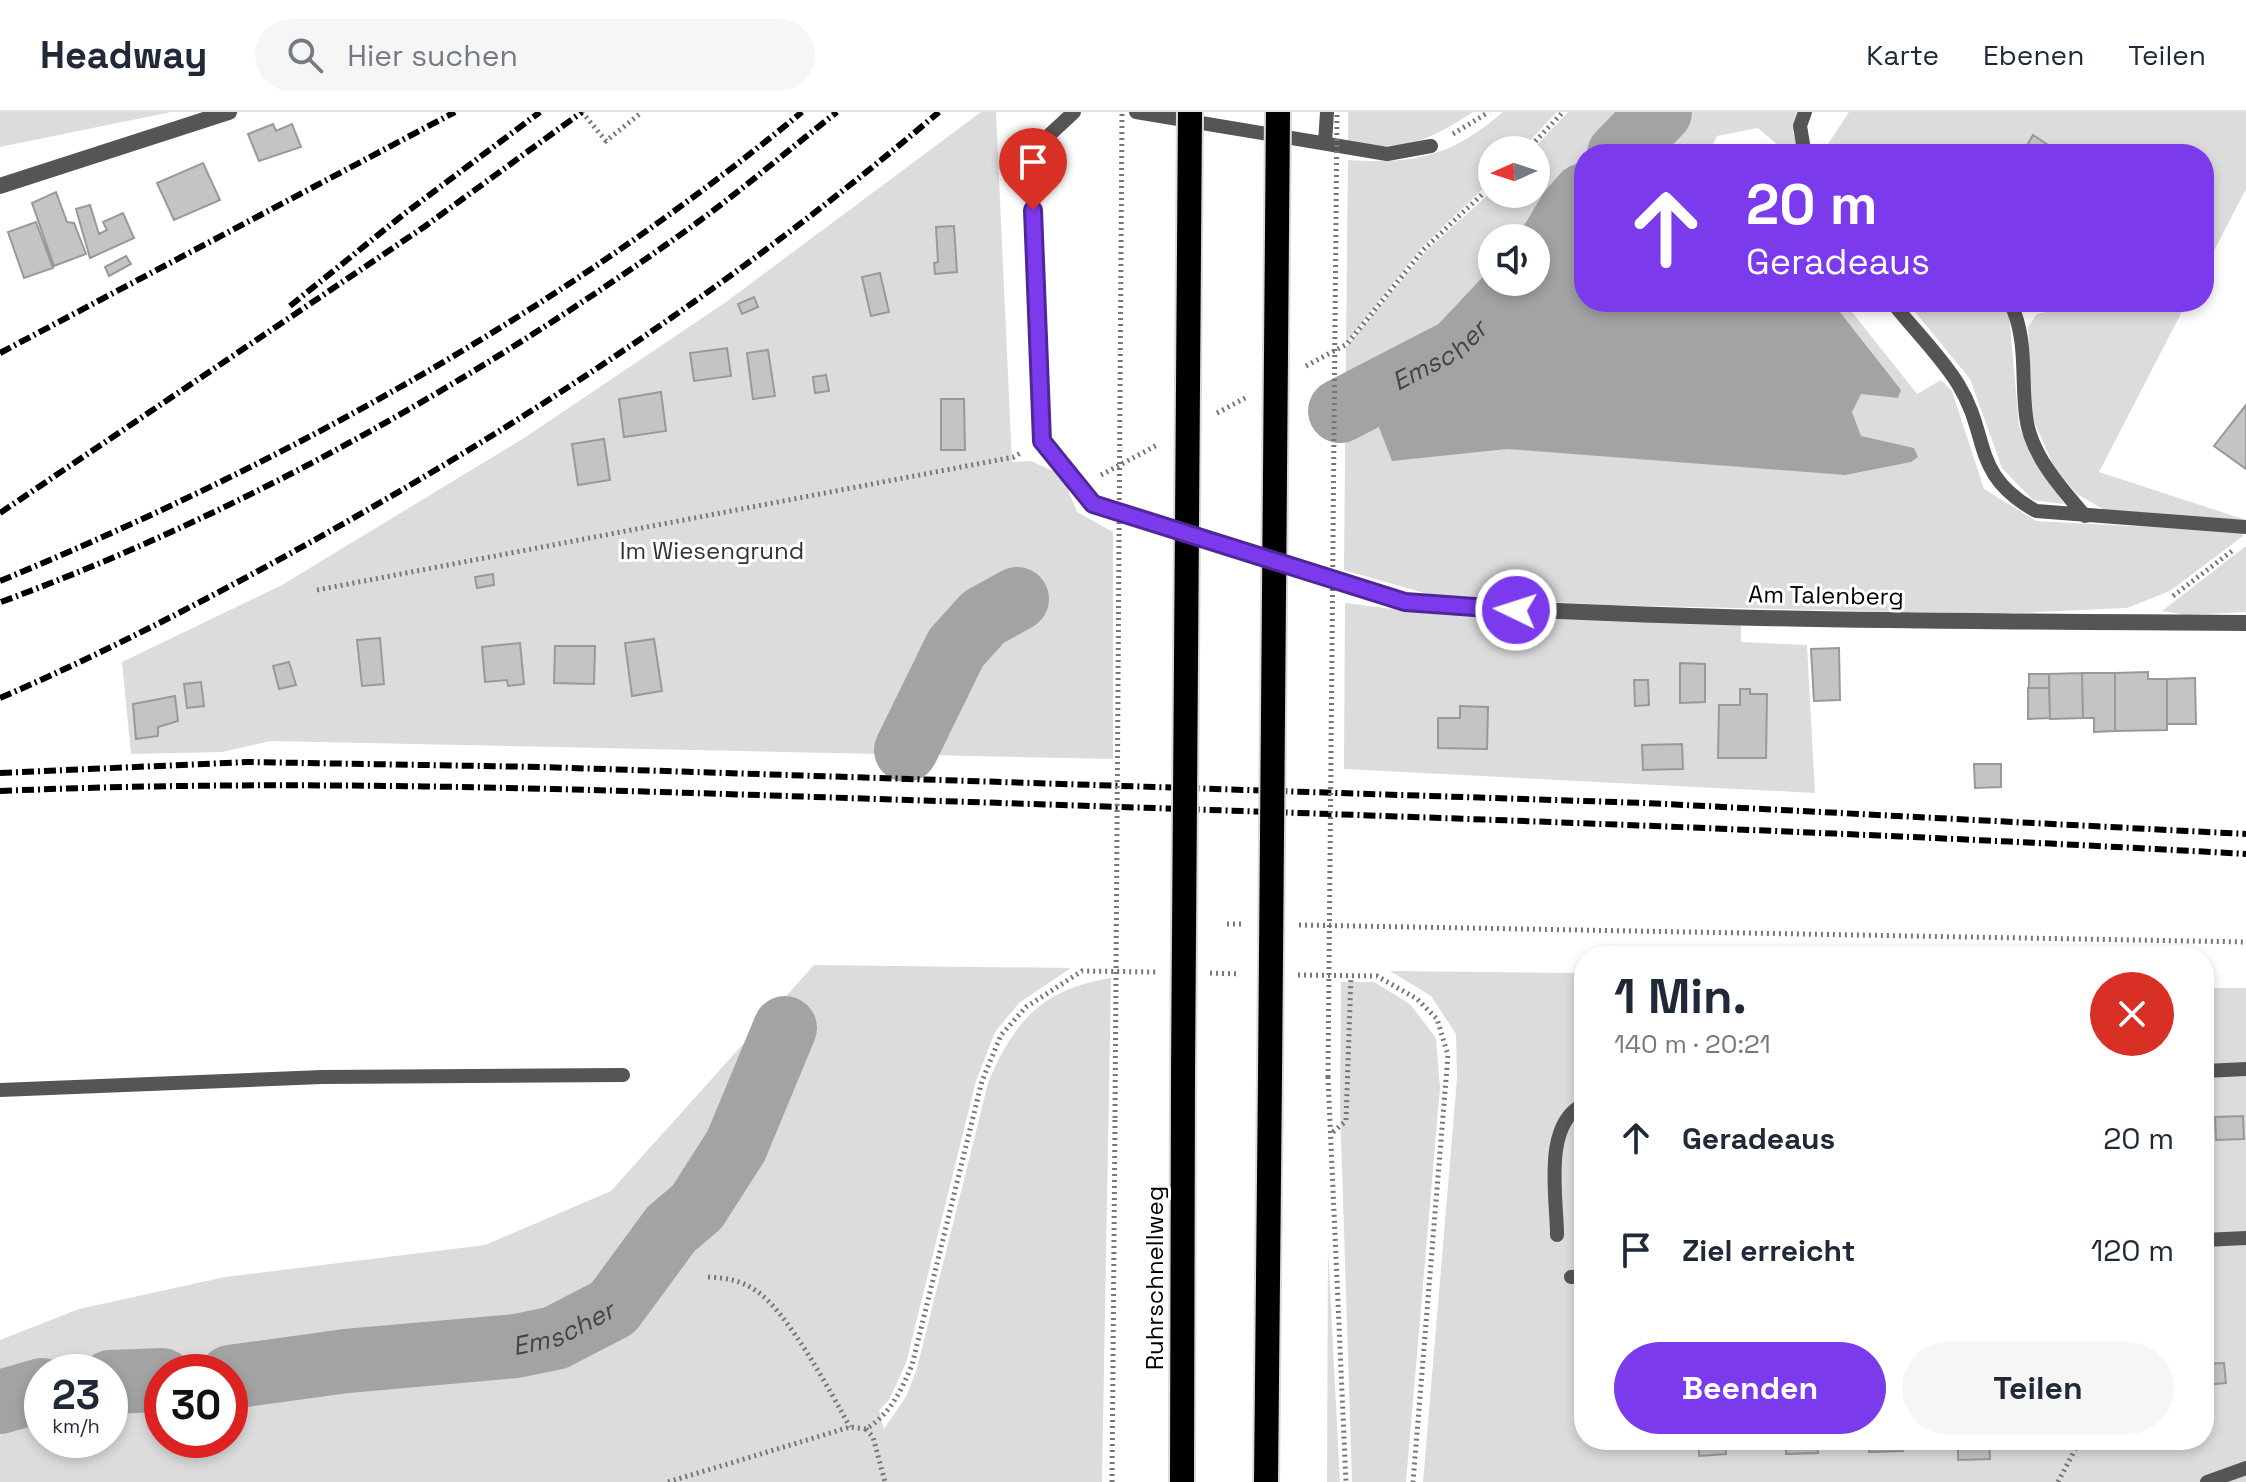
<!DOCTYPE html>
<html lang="de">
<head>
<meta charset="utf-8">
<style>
	body { margin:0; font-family:"Space Grotesk",sans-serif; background:#f6f6f7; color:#1f2937; height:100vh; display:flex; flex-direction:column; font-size:30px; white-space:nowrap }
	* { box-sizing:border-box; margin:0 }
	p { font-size:26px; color:#747a83 }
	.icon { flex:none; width:44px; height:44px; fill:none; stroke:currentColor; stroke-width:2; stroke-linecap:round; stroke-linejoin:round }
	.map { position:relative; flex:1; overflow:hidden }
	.sheet { position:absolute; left:1574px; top:834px; width:640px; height:504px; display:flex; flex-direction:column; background:#fff; border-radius:32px; box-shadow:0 4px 12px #0003 }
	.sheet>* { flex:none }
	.banner { position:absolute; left:1574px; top:32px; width:640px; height:168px; border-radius:32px; box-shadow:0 4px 12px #0003; background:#7c3aed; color:#fff; overflow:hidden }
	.needle { width:52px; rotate:267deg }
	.fabs { position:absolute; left:1478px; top:24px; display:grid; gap:16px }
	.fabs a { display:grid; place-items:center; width:72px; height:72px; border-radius:50%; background:#fff; box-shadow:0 4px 12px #0003; font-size:40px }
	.speed { position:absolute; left:24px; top:1242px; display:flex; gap:16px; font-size:40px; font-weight:700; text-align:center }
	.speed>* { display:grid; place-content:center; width:104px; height:104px; border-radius:50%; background:#fff; box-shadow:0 4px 12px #0003; line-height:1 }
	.speed small { font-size:20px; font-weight:400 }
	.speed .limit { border:12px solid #d22; background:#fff; color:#111 }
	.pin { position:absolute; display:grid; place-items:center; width:68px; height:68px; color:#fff; margin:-82px -34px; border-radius:50% 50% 50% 0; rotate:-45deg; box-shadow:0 0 8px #0007 }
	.pin .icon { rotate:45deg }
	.me { position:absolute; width:88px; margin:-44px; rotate:274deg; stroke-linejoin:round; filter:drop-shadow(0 0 6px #0008) }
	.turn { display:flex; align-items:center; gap:28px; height:168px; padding:0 40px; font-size:36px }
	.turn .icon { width:104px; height:104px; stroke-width:2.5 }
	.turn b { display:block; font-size:56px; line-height:68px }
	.round { display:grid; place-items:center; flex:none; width:84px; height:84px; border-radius:42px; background:#f6f6f7 }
	.summary { display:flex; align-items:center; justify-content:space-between; height:136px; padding:0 40px }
	h1 { font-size:48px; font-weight:700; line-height:60px }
	.button { display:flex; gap:16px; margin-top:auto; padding:16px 40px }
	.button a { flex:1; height:92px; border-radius:48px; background:#7c3aed; color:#fff; font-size:32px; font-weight:700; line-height:92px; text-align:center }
	.button a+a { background:#f6f6f7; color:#1f2937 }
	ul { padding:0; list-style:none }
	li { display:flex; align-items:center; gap:24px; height:112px; padding:0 40px }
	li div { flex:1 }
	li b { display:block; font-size:30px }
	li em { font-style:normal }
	header { display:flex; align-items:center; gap:48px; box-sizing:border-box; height:112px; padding:0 40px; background:#fff; border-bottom:2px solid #e0e1e3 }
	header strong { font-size:38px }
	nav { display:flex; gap:44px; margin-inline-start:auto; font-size:28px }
	.search { width:560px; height:72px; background:#f6f6f7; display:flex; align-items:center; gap:20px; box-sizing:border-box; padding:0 28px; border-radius:44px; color:#747a83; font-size:30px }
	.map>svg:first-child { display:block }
</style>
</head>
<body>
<header>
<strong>Headway</strong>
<div class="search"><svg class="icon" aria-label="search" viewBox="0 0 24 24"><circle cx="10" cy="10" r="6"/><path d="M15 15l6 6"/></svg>Hier suchen</div>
<nav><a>Karte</a><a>Ebenen</a><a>Teilen</a></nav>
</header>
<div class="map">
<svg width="2246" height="1370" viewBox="0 0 2246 1370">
	<rect width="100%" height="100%" fill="#fff"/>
	<path fill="#dcdcdc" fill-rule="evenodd" d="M0,0h171l-171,35z
		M981,0h15l16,350 19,-1 31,14 15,37 36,20v227l-842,-18 -49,11 -91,2 -9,-92 160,-77 242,-147 202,-136z
		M1348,0h125c-48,31 -68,39 -125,31z
		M1503,0h54l-36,38h-29v30l-70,67 -76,96 2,-183c68,4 102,-3 155,-48z
		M1568,0h229l-4,20 8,22h-13l-30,-26 -41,8 -9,18h-124v148h260l73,92 24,-14 11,11 32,98 52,32 207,11v4l-73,55 -43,17 -131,6 -391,-9 -174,-10 -87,-25 2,-223 80,-96 66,-60v3h44v-44h-4zM1492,126h44v44h-44z
		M1849,0h397v77l-42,81v-116h-369l-9,-7z
		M1907,190h95l7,11 10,113 18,39 27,39 -31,-4 -31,-32 -32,-89z
		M2051,190h136l-88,170 147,48 -140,-9 -29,-17 -23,-27 -21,-48 -5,-92 9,-13 22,-5z
		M2246,434v66l-61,3 -23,-4z
		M1345,491l88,11 308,10v18l66,3 8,148 -471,-24z
		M814,853l257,3 -52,35 -24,29 -19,49 -70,282 -17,37 -10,10 5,19 23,-34 10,-27 71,-285c26,-62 54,-94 123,-105l-9,504h-1102v-142l79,-31 146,-32 260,-32 126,-54zM42,1260h68v68h-68zM162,1260h68v68h-68z
		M1390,859l194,2v467h620v-452h42v494h-823l34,-403 -1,-45 -25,-38z
		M1341,870h33l36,22 26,34 4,50 -34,394h-54l-12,-376z
		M1328,1137l12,233h-13z"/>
	<path fill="#a3a3a3" d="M1584,150v40h248l69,88 -3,8 -37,-4 -9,18 9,24 53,12 4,9 -7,5 -66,13 -338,-26 -115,12 -17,-44 88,-44 82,-79 14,-26z"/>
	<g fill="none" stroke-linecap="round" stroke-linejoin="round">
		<g stroke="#a3a3a3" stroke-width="64">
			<path d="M1619,42l41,-42"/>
			<path d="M1536,156l34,-57 14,-16"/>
			<path id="s1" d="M1340,299l118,-61 64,-68"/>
			<path d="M906,638l50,-102 28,-31 33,-18"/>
			<path id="s2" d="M230,1265l116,-16 170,-15 39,-8 58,-30 58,-79 26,-22 39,-61 49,-118"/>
			<path d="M110,1270l52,-2"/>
			<path d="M0,1290l42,-12"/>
		</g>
	</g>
	<path fill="#c4c4c4" stroke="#999" stroke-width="2" d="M273,12l3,7 16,-7 9,23 -42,14 -11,-27z
		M2033,23l29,19h-40z
		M203,51l17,37 -46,20 -17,-37z
		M56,80l11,30 7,1 12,31 -32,12 -22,-63z
		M90,93l9,29 8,-4 -4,-8 20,-9 11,25 -44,20 -14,-49z
		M36,110l17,46 -29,10 -16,-46z
		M954,114l3,46 -22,2 -1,-11 4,-1 -2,-35z
		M126,144l5,8 -22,12 -4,-9z
		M880,161l9,39 -18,4 -9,-39z
		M754,185l4,10 -16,7 -4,-10z
		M727,236l4,28 -37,5 -4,-28z
		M768,238l7,46 -22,3 -6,-46z
		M826,263l3,16 -14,2 -2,-16z
		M661,280l5,39 -42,6 -5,-38z
		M941,287h23l1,51h-24z
		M2246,293v64l-32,-23z
		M604,327l6,41 -32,5 -6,-41z
		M493,462l1,11 -17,3 -2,-11z
		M380,526l4,46 -22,2 -5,-46z
		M654,527l8,52 -30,5 -7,-53z
		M520,531l4,41 -16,2 -1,-6 -22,2 -3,-35z
		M555,534h40l-1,38 -40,-1z
		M1839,536l1,52 -26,1 -3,-52z
		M289,550l7,23 -17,4 -6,-23z
		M1680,551l25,1v38l-25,1z
		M2148,560v7h19v51l-52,1v-58z
		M2082,561h33v58l-21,1v-14h-11z
		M2082,561l1,45 -33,1 -1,-45z
		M2029,562h20v14h-20z
		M2195,566l1,46h-29v-45z
		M1634,568h14l1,25 -14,1z
		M201,570l3,24 -17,2 -3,-24z
		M2028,576h21l1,30 -22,1z
		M1740,577h10v5h17l-1,64h-48l1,-53h21z
		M175,584l3,25 -20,6v9l-22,3 -3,-35z
		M1460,594l28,1 -1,42 -49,-1v-30h22z
		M1682,632l1,25 -40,1 -1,-25z
		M1974,652h27v23l-26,1z
		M2243,1004l1,23 -28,1 -1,-23z
		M2224,1251l2,20 -22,2v-21z
		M1699,1328h26l1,14 -27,2z
		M1786,1328h31l1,13 -32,1z
		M1869,1328h33l1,11 -34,1z
		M1958,1328h31l1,19 -32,1z"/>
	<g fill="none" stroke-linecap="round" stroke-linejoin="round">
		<g stroke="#dbdbdb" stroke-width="28">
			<path id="motorway" d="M1182,1370l1,-408
				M1266,1370l4,-406"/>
		</g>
		<path stroke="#777" stroke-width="5" stroke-dasharray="2 4" stroke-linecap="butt" d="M582,0l24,29 36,-29
			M1453,22l36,-22
			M1527,38l36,-38
			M1306,254l41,-22 77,-95 68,-64
			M1217,301l30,-16
			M1101,363l58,-31
			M317,478l697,-133 8,-5
			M2173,484l59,-45
			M1227,812h14
			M1299,813l947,17
			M1210,861l30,1
			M1298,863l79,1 40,23 20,20 11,36 -35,427
			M1328,965l18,405
			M1333,1020l13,-11 5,-145
			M708,1165c18,1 32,3 47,13 32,20 76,103 95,137
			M866,1317l7,8 12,45
			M668,1370l182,-55 16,2c25,-16 35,-38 46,-64l70,-284 19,-46 25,-28 56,-36 74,1
			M1112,1370l3,-364
			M2058,1370l22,-42"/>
		<path stroke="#555" stroke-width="14" d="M1074,0l-43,40 11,289 51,63 312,98
			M1136,0l251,42 44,-8
			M1805,0l-5,14 4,24 6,4
			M1325,31l2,-31
			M1892,190c21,27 48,53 66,82 33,54 12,90 78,127l210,16
			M2010,190c18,37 11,74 16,114 4,38 35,72 59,100
			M2204,959l42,-2
			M0,978l322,-13 301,-2
			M1557,1123c0,-38 -15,-111 27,-131
			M2204,1128l42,-2
			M1571,1165l13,-1
			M2207,1370l39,-14"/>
		<path stroke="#555" stroke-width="16" d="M0,74l229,-74
			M1405,490c280,20 561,19 841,21"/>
		<use href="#motorway" stroke="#000" stroke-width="24"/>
		<path stroke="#000" stroke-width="6" stroke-dasharray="12 4 2 4" stroke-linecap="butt" d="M290,194l114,-92 136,-102
			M0,241l455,-241
			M0,401l424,-286 158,-115
			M0,469c288,-119 561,-270 802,-469
			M1,490c239,-88 462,-214 669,-360 58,-40 112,-87 167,-130
			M0,586c109,-47 214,-102 318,-160 220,-123 429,-263 621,-426
			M0,661l248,-11 293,5 1105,36 600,31
			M0,679c324,-14 647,1 971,11 425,14 850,28 1275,52"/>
		<g stroke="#dbdbdb" stroke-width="28" stroke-linecap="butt">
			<path id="motorway-bridge" d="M1183,962l7,-962
				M1270,964l8,-964"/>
		</g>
		<path stroke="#777" stroke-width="5" stroke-dasharray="2 4" stroke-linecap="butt" d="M1328,965l9,-965
			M1115,1006l7,-1006"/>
		<use href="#motorway-bridge" stroke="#000" stroke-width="24"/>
	</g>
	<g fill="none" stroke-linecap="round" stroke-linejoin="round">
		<g stroke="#51269a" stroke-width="20">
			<path id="route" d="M1033,98l9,231 51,63 312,98 111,8"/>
		</g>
		<use href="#route" stroke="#7c3aed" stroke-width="14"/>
	</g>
	<g text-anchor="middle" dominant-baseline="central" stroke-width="6" stroke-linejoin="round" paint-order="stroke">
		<g font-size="24" fill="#333" stroke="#fff">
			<text x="712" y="438">Im Wiesengrund</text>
		</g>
		<g font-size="24" fill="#000" stroke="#fff">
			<text transform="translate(1826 483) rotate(1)">Am Talenberg</text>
			<text transform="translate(1154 1166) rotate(-90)">Ruhrschnellweg</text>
		</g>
		<g font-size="26" font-style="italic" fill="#444" stroke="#fff">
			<text stroke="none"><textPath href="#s1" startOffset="114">Emscher</textPath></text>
			<text stroke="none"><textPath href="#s2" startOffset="338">Emscher</textPath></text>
		</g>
	</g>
</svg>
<div class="fabs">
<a><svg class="needle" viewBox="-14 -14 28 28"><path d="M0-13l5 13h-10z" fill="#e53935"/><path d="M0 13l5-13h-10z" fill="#747a83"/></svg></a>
<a><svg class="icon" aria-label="sound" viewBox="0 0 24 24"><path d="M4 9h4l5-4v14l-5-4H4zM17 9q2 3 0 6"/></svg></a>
</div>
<div class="speed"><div>23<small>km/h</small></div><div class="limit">30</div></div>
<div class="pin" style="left:1033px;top:98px;background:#d93025"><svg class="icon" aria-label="arrive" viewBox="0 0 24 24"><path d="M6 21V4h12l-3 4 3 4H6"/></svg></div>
<svg class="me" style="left:1516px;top:498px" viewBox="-20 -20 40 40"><circle r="17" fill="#7c3aed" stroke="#fff" stroke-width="3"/><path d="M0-11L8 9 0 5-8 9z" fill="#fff"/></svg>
<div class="banner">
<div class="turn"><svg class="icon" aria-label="ahead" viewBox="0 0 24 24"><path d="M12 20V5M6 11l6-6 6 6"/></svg><div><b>20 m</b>Geradeaus</div></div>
</div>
<section class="sheet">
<div class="summary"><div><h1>1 Min.</h1><p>140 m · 20:21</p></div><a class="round" style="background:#d93025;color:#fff"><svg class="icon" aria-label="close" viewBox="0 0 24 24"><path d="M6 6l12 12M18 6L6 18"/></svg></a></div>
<ul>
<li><svg class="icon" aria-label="ahead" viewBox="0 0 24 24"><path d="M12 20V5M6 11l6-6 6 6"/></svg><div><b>Geradeaus</b></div><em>20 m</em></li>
<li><svg class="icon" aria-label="arrive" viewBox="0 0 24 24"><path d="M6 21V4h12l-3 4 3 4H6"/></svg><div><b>Ziel erreicht</b></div><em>120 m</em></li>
</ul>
<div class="button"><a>Beenden</a><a>Teilen</a></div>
</section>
</div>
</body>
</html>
